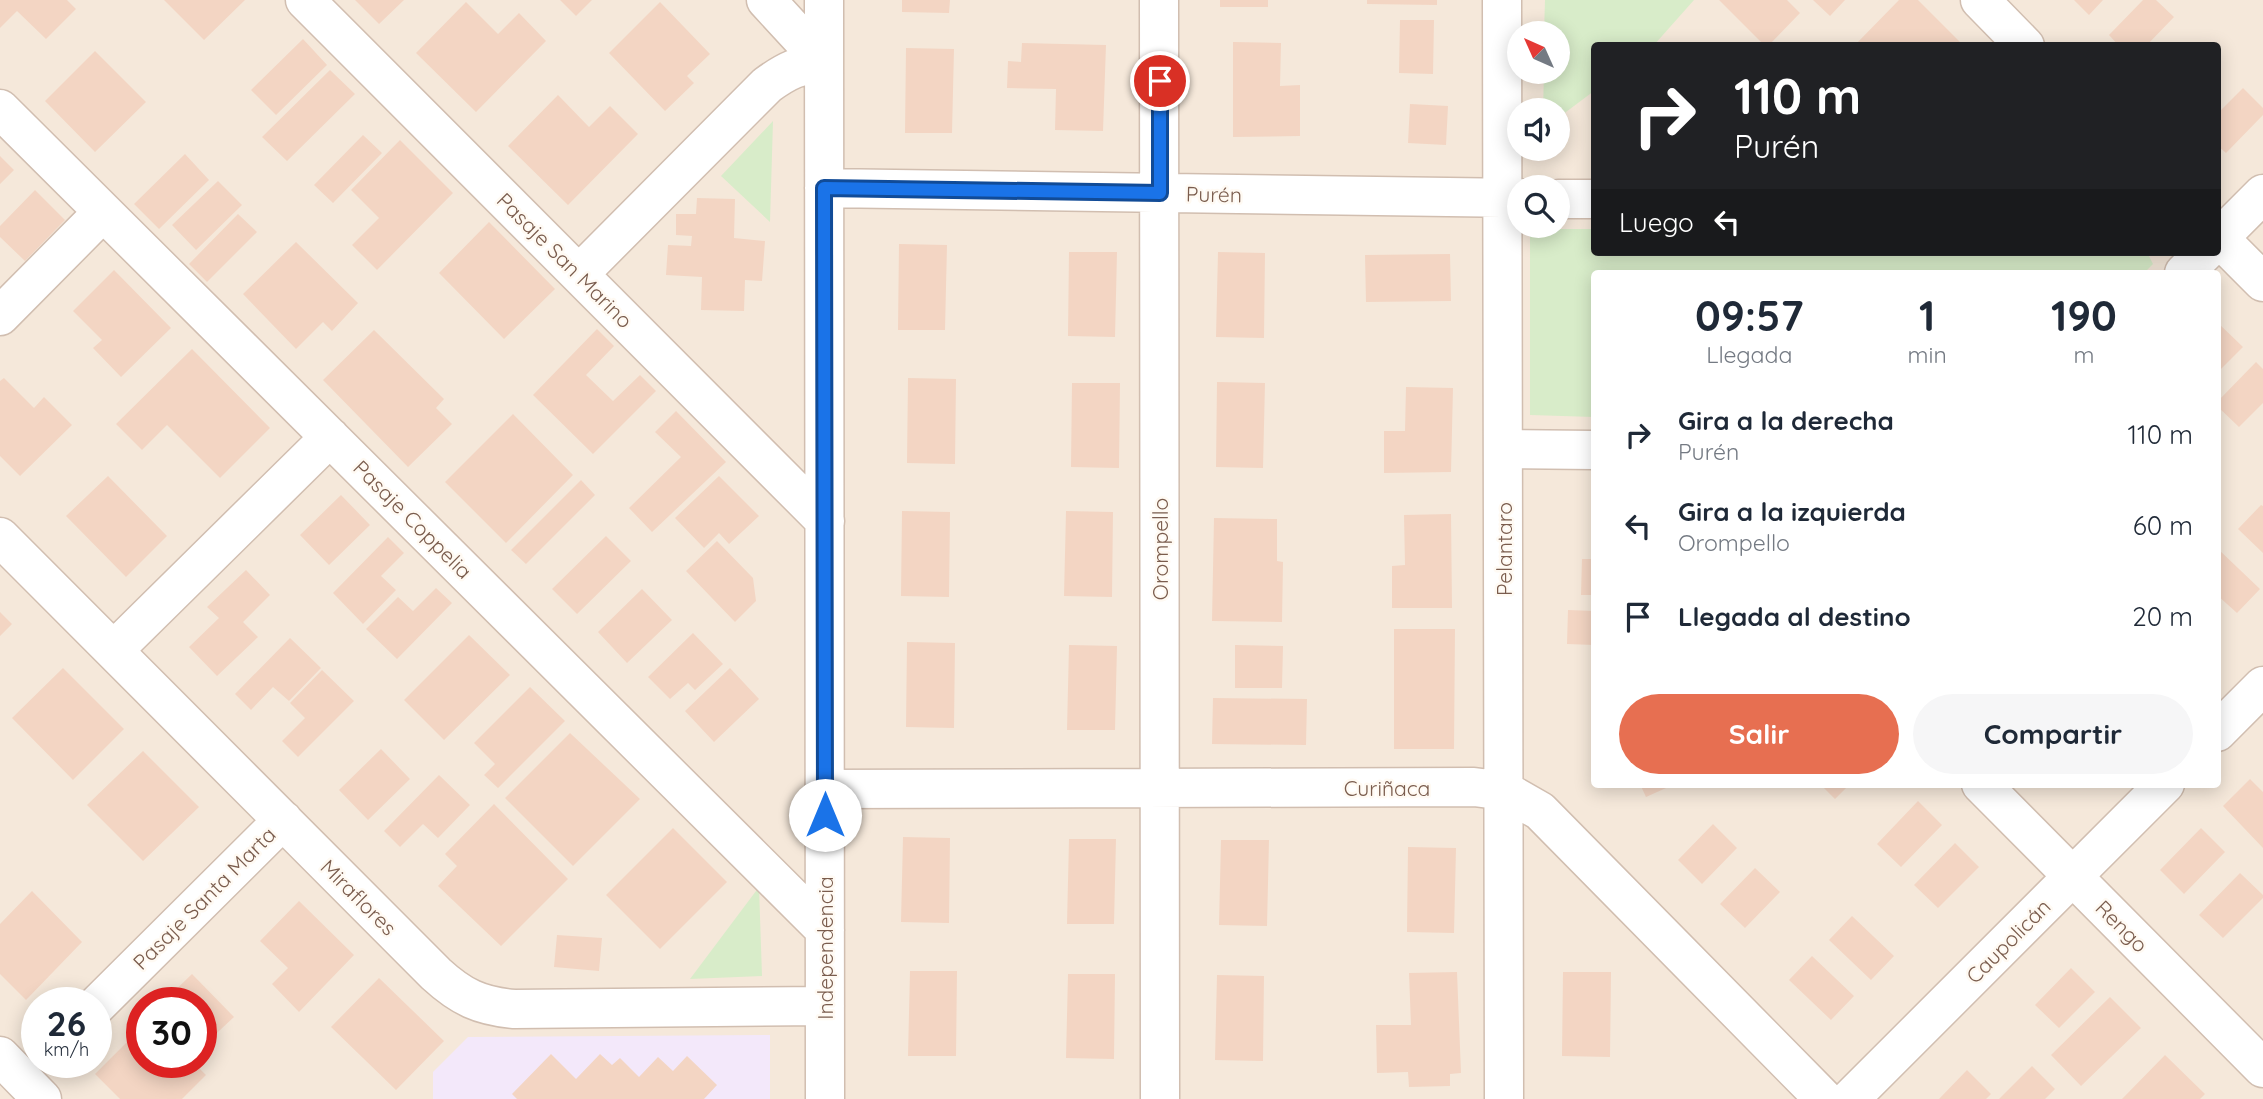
<!DOCTYPE html>
<html lang="es">
<head>
<meta charset="utf-8">
<style>
	body { margin:0; font-family:Quicksand,sans-serif; background:#f6f6f7; color:#1f2937; height:100vh; display:flex; flex-direction:column; font-size:26px; white-space:nowrap }
	* { box-sizing:border-box; margin:0 }
	p { font-size:23px; color:#747a83 }
	.icon { flex:none; width:38px; height:38px; fill:none; stroke:currentColor; stroke-width:2; stroke-linecap:round; stroke-linejoin:round }
	.map { position:relative; flex:1; overflow:hidden }
	.sheet { position:absolute; left:1591px; top:270px; width:630px; height:518px; display:flex; flex-direction:column; background:#fff; border-radius:7px; box-shadow:0 4px 18px #0003 }
	.sheet>* { flex:none }
	.banner { position:absolute; left:1591px; top:42px; width:630px; height:214px; border-radius:7px; box-shadow:0 4px 18px #0003; background:#202124; color:#fff; overflow:hidden }
	.needle { width:46px; rotate:315deg }
	.controls { position:absolute; left:1507px; top:21px; display:grid; gap:14px }
	.controls a { display:grid; place-items:center; width:63px; height:63px; border-radius:50%; background:#fff; box-shadow:0 4px 18px #0003; font-size:35px }
	.speed { position:absolute; left:21px; top:987px; display:flex; gap:14px; font-size:35px; font-weight:700; text-align:center }
	.speed>* { display:grid; place-content:center; width:91px; height:91px; border-radius:50%; background:#fff; box-shadow:0 4px 18px #0003; line-height:1 }
	.speed small { font-size:18px; font-weight:400 }
	.speed .limit { border:10px solid #d22; background:#fff; color:#111 }
	.pin { position:absolute; display:grid; place-items:center; width:60px; height:60px; color:#fff; margin:-30px; border:4px solid #fff; border-radius:50%; box-shadow:0 2px 7px #0007 }
	.me { position:absolute; width:77px; margin:-38px; rotate:0deg; stroke-linejoin:round; filter:drop-shadow(0 0 5px #0008) }
	.turn { display:flex; align-items:center; gap:24px; height:147px; padding:0 28px; font-size:32px }
	.turn .icon { width:91px; height:91px; stroke-width:2.5 }
	.turn b { display:block; font-size:49px; line-height:60px }
	.then { display:flex; align-items:center; height:66px; padding:0 28px; background:#0003; gap:14px; font-size:26px }
	.eta { display:flex; justify-content:space-evenly; align-items:center; height:119px; text-align:center }
	.eta b { font-size:42px; font-weight:800; line-height:49px }
	.action { display:flex; gap:14px; margin-top:auto; padding:14px 28px }
	.action a { flex:1; height:80px; border-radius:42px; background:#e76f51; color:#fff; font-size:28px; font-weight:800; line-height:80px; text-align:center }
	.action a+a { background:#f6f6f7; color:#1f2937 }
	ul { padding:0; list-style:none }
	li { display:flex; align-items:center; gap:21px; height:91px; padding:0 28px }
	li div { flex:1 }
	li b { display:block; font-size:26px }
	li em { font-style:normal }
	.map>svg:first-child { display:block }
</style>
</head>
<body>
<div class="map">
<svg width="2263" height="1099" viewBox="0 0 2263 1099">
	<rect width="100%" height="100%" fill="#fdf6ec"/>
	<path fill="#f5e8da" fill-rule="evenodd" d="M0,0h2263v1099h-2263zM1519,33h39v39h-39zM1594,46h623v206h-623zM1519,110h39v39h-39zM1519,187h39v39h-39zM1594,273h623v511h-623zM37,1003h59v59h-59zM142,1003h59v59h-59z"/>
	<path fill="#f3e8fa" d="M770,1035v64h-337v-27l35,-35z"/>
	<path fill="#d8ecc9" d="M1545,0h149l-40,45 -60,1v45l-36,27v-8h-15l1,-38h14v-39h-14z
		M773,121l-3,101 -49,-46z
		M1530,229h64v23h553l6,12 -9,9h-550v144l-64,-2z
		M759,887l3,89 -72,3z"/>
	<path fill="#f3d5c3" d="M0,0h67l9,9 -30,30 -29,-28 -17,17z
		M164,0h81l-41,40z
		M355,0h49l-25,24z
		M560,0h32l-16,16z
		M902,0h48l-1,13 -47,-1z
		M1220,0h48v7h-48z
		M1367,0h70v5l-70,-1z
		M1719,0h68l13,13 -32,33h-3z
		M1813,0h32l-15,16z
		M1899,0h19l46,46h-110z
		M2074,0h29l-14,15z
		M2143,0h13l18,17 -28,29h-27l-10,-11z
		M466,2l32,32 21,-21 27,28 -70,71 -60,-59z
		M660,2l50,52 -23,22 7,7 -29,28 -56,-58z
		M1400,20h34l-1,54 -34,-1z
		M303,39l24,26 -51,50 -25,-25z
		M1233,42l48,1 -1,43 20,-1v51l-67,1z
		M1022,43l84,2 -3,86 -48,-1 1,-41 -49,-1 1,-27 13,1z
		M906,48l48,1 -2,84h-47z
		M95,51l51,51 -51,50 -50,-51z
		M330,70l25,24 -68,67 -25,-24z
		M2243,88l20,20v7l-37,38 -9,-8v-31z
		M558,95l31,32 21,-21 28,28 -70,71 -60,-59z
		M1410,104l38,2 -2,39 -38,-2z
		M363,135l19,18 -49,50 -19,-18z
		M400,140l53,53 -76,77 -25,-25 27,-27 -28,-28z
		M185,154l24,26 -50,49 -25,-25z
		M0,156l14,14 -14,14z
		M218,181l24,24 -46,45 -24,-25z
		M35,190l30,30 -40,41 -25,-24v-11z
		M697,198l38,1 -1,39 31,3 -3,40 -17,-1 -1,31 -43,-1 1,-33 -36,-2 2,-30 23,1 1,-10 -16,-1v-21h20z
		M238,214l19,18 -50,50 -18,-18z
		M489,222l66,67 -51,50 -65,-66z
		M296,242l62,61 -26,28 -9,-9 -27,27 -53,-55z
		M899,244l48,1 -2,85h-47z
		M1069,252h48l-2,85 -47,-1z
		M1218,252l47,1 -1,85 -48,-1z
		M1450,254l1,47 -85,1 -1,-47z
		M114,270l57,58 -50,49 -28,-29 9,-8 -29,-29z
		M2217,322l26,25 -26,26z
		M597,329l17,17 -28,29 27,26 27,-26 16,16 -63,63 -60,-59z
		M374,330l70,69 -8,9 16,16 -44,43 -85,-87z
		M192,349l78,79 -50,50 -53,-53 -25,25 -26,-26z
		M2256,362l7,7v34l-24,24 -22,-21v-4z
		M4,378l30,30 10,-11 28,28 -52,51 -20,-20v-75z
		M908,378l48,1 -1,85 -48,-1z
		M1217,382l48,1 -2,85 -47,-1z
		M1072,383h48l-1,85 -48,-1z
		M1406,387l47,1 -2,84 -67,1v-42h21z
		M676,411l50,51 -74,70 -23,-24 52,-51 -26,-25z
		M513,414l60,61 -67,68 -61,-61z
		M108,476l59,60 -41,41 -60,-61z
		M719,476l40,40 -30,28 -10,-11 -15,15 -29,-30z
		M581,480l14,15 -69,69 -15,-14z
		M341,495l29,30 -41,40 -29,-30z
		M2261,505l2,1v47l-25,-24z
		M902,511l48,1 -1,85 -48,-1z
		M1066,511l47,1 -1,85 -48,-1z
		M1451,514l1,94h-60v-42l13,-1 -1,-50z
		M1214,518l63,1v42l6,1 -1,60 -70,-1z
		M606,536l25,25 -54,53 -25,-25z
		M388,537l16,16 -23,23 15,14 -33,34 -30,-31z
		M717,541l36,37 3,23 -21,21 -49,-51z
		M2217,548l43,41 -23,24 -20,-18z
		M1582,559h12v36h-13z
		M246,570l24,25 -27,27 15,15 -41,39 -28,-29 30,-29 -12,-11z
		M436,588l16,15 -55,56 -31,-30 32,-32 15,14z
		M642,589l30,31 -45,43 -29,-31z
		M1568,610l26,1v34l-27,-1z
		M0,612l12,12 -12,12z
		M1394,629h61l-1,120h-60z
		M693,633l30,31 -28,26 -7,-7 -18,16 -22,-22z
		M469,635l41,40 -66,65 -40,-40z
		M290,638l31,30 -32,33 -16,-14 -22,23 -16,-16z
		M907,642l48,1 -1,85 -48,-1z
		M1069,645l48,1 -2,84h-48z
		M1235,645l48,1 -1,42h-47z
		M63,668l61,61 -51,51 -61,-62z
		M730,668l29,31 -45,43 -29,-31z
		M322,670l32,31 -56,56 -16,-16 23,-23 -15,-15z
		M530,687l35,34 -67,67 -14,-13 11,-11 -21,-21z
		M1213,698l94,1 -1,46 -94,-1z
		M570,733l70,66 -67,67 -68,-68z
		M381,749l29,30 -42,41 -29,-30z
		M143,751l56,56 -56,54 -56,-56z
		M439,775l31,30 -32,33 -15,-14 -23,23 -16,-16z
		M2250,779l13,13v56l-40,-42z
		M1640,784h35l-29,13z
		M1820,784h30l-15,15z
		M1918,801l24,24 -41,42 -24,-23z
		M494,804l74,75 -67,67 -63,-60 19,-20 -12,-12z
		M1713,824l24,24 -35,36 -24,-24z
		M673,828l54,54 -67,67 -54,-54z
		M2201,828l24,24 -41,42 -24,-24z
		M903,837l47,1 -1,85 -48,-1z
		M1069,839h47l-2,85h-47z
		M1221,840h48l-2,86 -48,-1z
		M1955,843l24,24 -41,41 -24,-23z
		M1408,847l48,1 -2,85 -47,-1z
		M1755,868l25,24 -35,36 -25,-24z
		M2240,873l23,22v3l-40,40 -24,-23z
		M32,891l50,51 -56,58 -26,-26v-50z
		M299,901l55,54 -55,57 -27,-28 16,-16 -28,-27z
		M1852,916l42,40 -23,24 -42,-40z
		M557,935l45,3 -3,33 -45,-4z
		M1812,956l42,40 -23,24 -42,-40z
		M2071,968l24,24 -36,36 -24,-23z
		M910,971h47l-1,85h-48z
		M1457,972l4,101 -11,1v12l-41,1 -1,-15 -31,1 -1,-48h35l-2,-52z
		M1563,972h48l-1,85 -48,-1z
		M192,974l42,43 -29,27 -4,-4v-37h-39z
		M1068,974h47l-1,85 -48,-1z
		M1217,975l47,1 -1,85 -48,-1z
		M379,978l65,63 -48,49 -65,-63z
		M2110,997l31,31 -60,58 -30,-31z
		M142,1027v35h51l13,13 -24,24h-62l-25,-25z
		M551,1054l25,25 24,-25 12,11 8,-7 19,19 19,-20 15,14 14,-15 30,29 -13,14h-187l-5,-5z
		M2165,1055l40,39 -5,5h-78z
		M2032,1066l23,23 -10,10h-46z
		M1967,1070l24,24 -5,5h-47z"/>
	<g fill="none" stroke-linecap="round" stroke-linejoin="round">
		<g stroke="#d1beb0" stroke-width="41">
			<path id="street" d="M305,0l520,521
				M766,0l58,63
				M824,0l1,1099
				M1159,0l1,1099
				M1502,0l2,1099
				M1980,0l45,46
				M0,109l825,821
				M824,188l695,10
				M1558,199h36
				M2217,236l46,46
				M2217,240l46,-46
				M2184,273l21,-21
				M579,274l188,-189c19,-14 33,-21 57,-22
				M0,316l103,-104
				M1504,449l90,1
				M0,537l436,437c25,23 44,32 78,35l311,-3
				M114,650l216,-213
				M2217,732l46,-46
				M1981,784l282,284
				M825,789l649,-2 31,4 35,20 284,288
				M96,1006l187,-186
				M0,1056l42,43
				M1850,1099l315,-315"/>
		</g>
		<use href="#street" stroke="#fff" stroke-width="38"/>
	</g>
	<g fill="none" stroke-linecap="round" stroke-linejoin="round">
		<g stroke="#114b97" stroke-width="18">
			<path id="route" d="M825,815l-1,-627 336,5v-112"/>
		</g>
		<use href="#route" stroke="#1a73e8" stroke-width="12"/>
	</g>
	<g text-anchor="middle" dominant-baseline="central" stroke-width="5" stroke-linejoin="round" paint-order="stroke">
		<g font-size="21" fill="#7a5c4d" stroke="#fffaf3">
			<text transform="translate(1214 194) rotate(1)">Purén</text>
			<text transform="translate(565 260) rotate(45)">Pasaje San Marino</text>
			<text transform="translate(413 519) rotate(45)">Pasaje Coppelia</text>
			<text transform="translate(1160 549) rotate(-90)">Orompello</text>
			<text transform="translate(1504 549) rotate(-90)">Pelantaro</text>
			<text x="1387" y="788">Curiñaca</text>
			<text transform="translate(359 897) rotate(45)">Miraflores</text>
			<text transform="translate(204 898) rotate(-45)">Pasaje Santa Marta</text>
			<text transform="translate(2122 926) rotate(45)">Rengo</text>
			<text transform="translate(2008 941) rotate(-45)">Caupolicán</text>
			<text transform="translate(825 948) rotate(-90)">Independencia</text>
		</g>
	</g>
</svg>
<div class="controls">
<a><svg class="needle" viewBox="-14 -14 28 28"><path d="M0-13l5 13h-10z" fill="#e53935"/><path d="M0 13l5-13h-10z" fill="#747a83"/></svg></a>
<a><svg class="icon" aria-label="sound" viewBox="0 0 24 24"><path d="M4 9h4l5-4v14l-5-4H4zM17 9q2 3 0 6"/></svg></a>
<a><svg class="icon" aria-label="search" viewBox="0 0 24 24"><circle cx="10" cy="10" r="6"/><path d="M15 15l6 6"/></svg></a>
</div>
<div class="speed"><div>26<small>km/h</small></div><div class="limit">30</div></div>
<div class="pin" style="left:1160px;top:81px;background:#d93025"><svg class="icon" aria-label="arrive" viewBox="0 0 24 24"><path d="M6 21V4h12l-3 4 3 4H6"/></svg></div>
<svg class="me" style="left:825px;top:815px" viewBox="-20 -20 40 40"><circle r="19" fill="#fff"/><path d="M0-13L10 11 0 6-10 11z" fill="#1a73e8"/></svg>
<div class="banner">
<div class="turn"><svg class="icon" aria-label="right" viewBox="0 0 24 24"><path d="M7 20v-9h11M14 6l5 5-5 5"/></svg><div><b>110 m</b>Purén</div></div>
<div class="then">Luego<svg class="icon" aria-label="left" viewBox="0 0 24 24"><path d="M17 20v-9H6M10 6l-5 5 5 5"/></svg></div>
</div>
<section class="sheet">
<div class="eta">
<div><b>09:57</b><p>Llegada</p></div>
<div><b>1</b><p>min</p></div>
<div><b>190</b><p>m</p></div>
</div>
<ul>
<li><svg class="icon" aria-label="right" viewBox="0 0 24 24"><path d="M7 20v-9h11M14 6l5 5-5 5"/></svg><div><b>Gira a la derecha</b><p>Purén</p></div><em>110 m</em></li>
<li><svg class="icon" aria-label="left" viewBox="0 0 24 24"><path d="M17 20v-9H6M10 6l-5 5 5 5"/></svg><div><b>Gira a la izquierda</b><p>Orompello</p></div><em>60 m</em></li>
<li><svg class="icon" aria-label="arrive" viewBox="0 0 24 24"><path d="M6 21V4h12l-3 4 3 4H6"/></svg><div><b>Llegada al destino</b></div><em>20 m</em></li>
</ul>
<div class="action"><a>Salir</a><a>Compartir</a></div>
</section>
</div>
</body>
</html>
